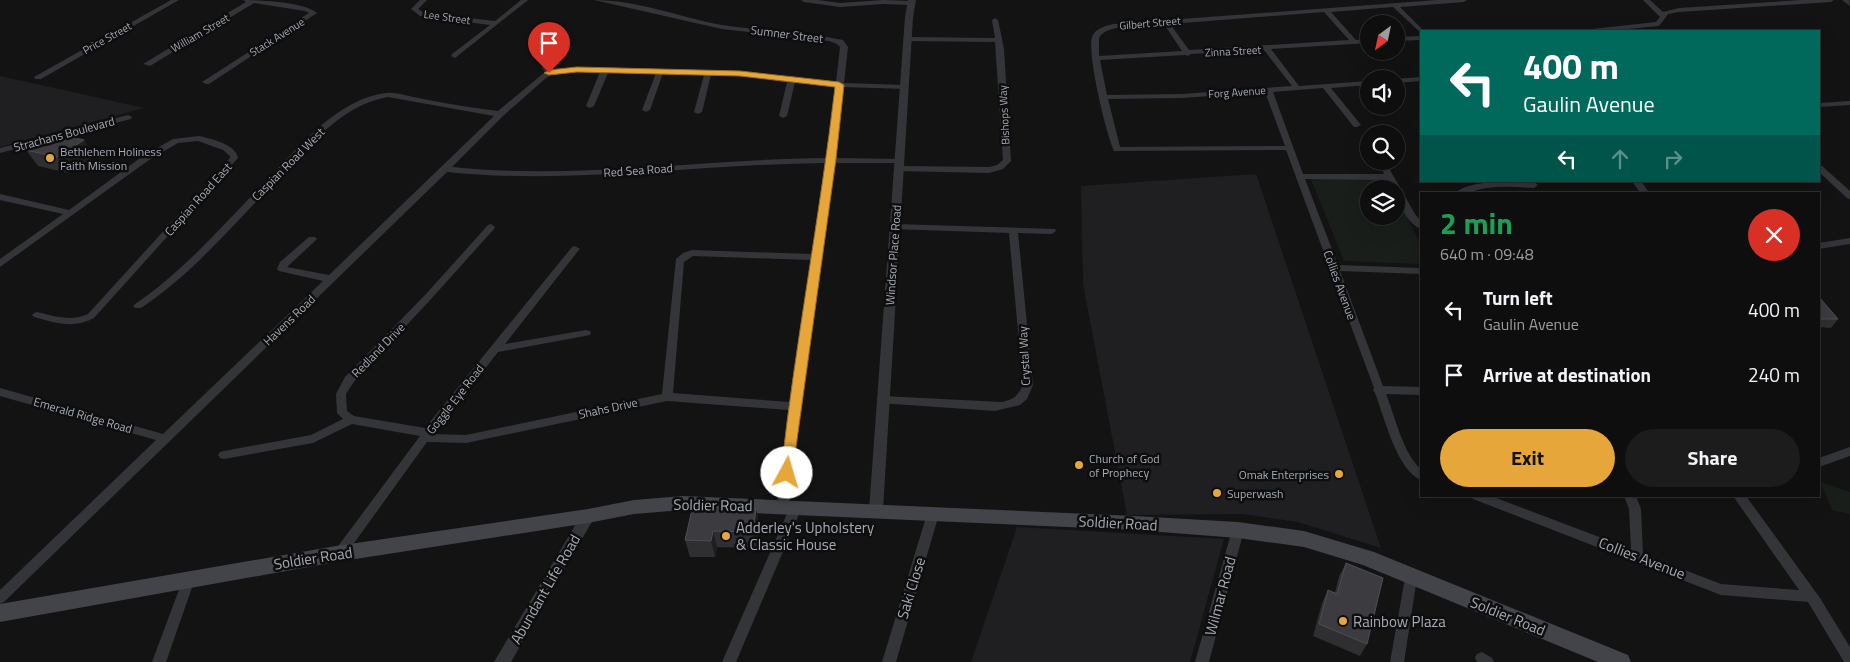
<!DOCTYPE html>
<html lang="en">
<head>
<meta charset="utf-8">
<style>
	body { margin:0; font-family:"Titillium Web",sans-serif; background:#1c1c1d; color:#f1f3f6; height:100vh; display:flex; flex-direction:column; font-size:19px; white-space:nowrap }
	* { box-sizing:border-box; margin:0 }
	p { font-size:16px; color:#9b9c9e }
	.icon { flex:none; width:28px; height:28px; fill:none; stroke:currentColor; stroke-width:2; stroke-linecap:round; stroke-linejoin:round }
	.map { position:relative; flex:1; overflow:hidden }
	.drawer { position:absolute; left:1420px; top:192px; width:400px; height:305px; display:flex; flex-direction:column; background:#0e0e0f; border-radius:0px; box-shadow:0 5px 20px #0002,0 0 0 1px #2e2e2f }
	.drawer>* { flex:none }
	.top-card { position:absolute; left:1420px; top:30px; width:400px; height:152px; border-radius:0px; box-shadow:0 5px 20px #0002,0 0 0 1px #2e2e2f; background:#00695c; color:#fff; overflow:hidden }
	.needle { width:32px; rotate:213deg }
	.fabs { position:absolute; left:1360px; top:15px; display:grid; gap:10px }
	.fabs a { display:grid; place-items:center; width:45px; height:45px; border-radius:50%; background:#0e0e0f; box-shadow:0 5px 20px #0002,0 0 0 1px #2e2e2f; font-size:25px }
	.pin { position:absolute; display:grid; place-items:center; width:42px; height:42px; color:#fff; margin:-51px -21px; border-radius:50% 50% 50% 0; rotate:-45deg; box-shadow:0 0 5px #0007 }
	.pin .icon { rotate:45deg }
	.me { position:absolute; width:55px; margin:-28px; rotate:6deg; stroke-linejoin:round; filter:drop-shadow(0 0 4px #0008) }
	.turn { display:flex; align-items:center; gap:18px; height:105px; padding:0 20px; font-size:22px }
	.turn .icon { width:65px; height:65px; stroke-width:2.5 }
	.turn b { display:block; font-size:35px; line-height:42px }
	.lanes { display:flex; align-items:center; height:48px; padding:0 20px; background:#0003; justify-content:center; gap:25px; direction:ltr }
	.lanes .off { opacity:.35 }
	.round { display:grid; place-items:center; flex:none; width:52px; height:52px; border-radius:26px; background:#1c1c1d }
	.headline { display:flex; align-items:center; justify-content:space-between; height:85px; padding:0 20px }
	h1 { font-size:30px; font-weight:700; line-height:38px; color:#1e9e55 }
	.button { display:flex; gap:10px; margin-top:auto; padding:10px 20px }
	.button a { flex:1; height:58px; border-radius:30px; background:#e6a639; color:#111; font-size:20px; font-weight:700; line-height:58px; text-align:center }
	.button a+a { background:#1c1c1d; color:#f1f3f6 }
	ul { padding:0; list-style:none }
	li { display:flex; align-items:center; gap:15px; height:65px; padding:0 20px }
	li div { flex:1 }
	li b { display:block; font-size:19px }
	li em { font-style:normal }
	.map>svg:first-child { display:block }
</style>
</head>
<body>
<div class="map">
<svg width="1850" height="662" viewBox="0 0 1850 662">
	<rect width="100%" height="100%" fill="#131314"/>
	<path fill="#1f1f21" d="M0,76l82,18 62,14 -144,39z
		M1256,174l125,374 -83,-26 -56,-8 -115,1 -44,-231 -2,-98z
		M1017,527l207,12 -34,123h-219z"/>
	<path fill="#191e1a" d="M1310,177l78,2 5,10h-24v27h27v-21l25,51v18l-77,-3z
		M1820,482l30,10v22l-18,-4z"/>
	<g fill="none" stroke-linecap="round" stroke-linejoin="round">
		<path fill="#343539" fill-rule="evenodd" d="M171,0h8l-138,79h-6l-1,-2z
			M243,0c17,0 62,2 74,13l-108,71h-3l-4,-2 107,-69 -4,-2 -51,-8 -104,63 -7,-2 103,-62z
			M420,0h7l-9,9 6,4 71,8 26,-21h7l-73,58 -4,-2 1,-2 38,-29 -70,-9 -9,-7z
			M594,0c43,0 85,17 128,25 36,6 74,5 110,13l11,2 5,7 -4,36 61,2 4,2 -4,2 -62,-2 -8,71 65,1 4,2 -4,2h-65l-36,243 -10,100 -2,3 -4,2 -4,-2 -2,-3 11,-96 -121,-9 -201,42 -39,-1 -83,115 -4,1 -4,-1 -2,-4 2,-4 84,-113 -68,-12 -39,19 -89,16 -4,-1 -2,-3 2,-3 4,-1 87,-16 32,-16 -6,-6 -1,-19 9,-17 81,-83 62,-69 3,-1 4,3 -1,2 -62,69 -79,85 -7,11 1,17 7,5 71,12 147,-181 3,-1 5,3 -2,2 -73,93 81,-14 4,1 1,2 -1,2 -92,17 -64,82 32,1 196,-41 14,-135 7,-6 9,-3 120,4 14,-91c-126,1 -253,22 -379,9l-443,430 -4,2v-14l156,-150 -156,-44v-8l163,46 160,-153 -44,-10 -2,-2 3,-7 29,-25h6l2,2 -2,2 -28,26 42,8 165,-159 -106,-19c-49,8 -84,55 -116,88 -42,43 -81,90 -131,123h-6l-2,-2 2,-2c49,-33 89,-80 130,-122 32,-33 73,-84 121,-89 11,-1 25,4 37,6 25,5 50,9 75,12l47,-39 -3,-4 18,-33 4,-2 4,2 -18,33 1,3c30,-4 59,-3 88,-2 50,0 100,3 150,8l3,-1 4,2 40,4 4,-35 -3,-3 -8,-3 -107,-12zM577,72h23l-14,34 4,2 4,-2 14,-33h48l-14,37 4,2 4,-2 13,-37 41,2 -10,37 4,2 4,-2 9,-37 29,1 47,6 -8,34 4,2 4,-2 8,-34 41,5 -9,71c-125,1 -251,22 -375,9l51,-51 43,-38 5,-3zM693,256l118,4 -22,142 -116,-9 11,-131z
			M801,0h17l22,3 43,-3 27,1 3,2 -3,2 -27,-1 -43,3 -36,-5z
			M1437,0h30l-3,2 -64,5 24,24h-3v2l-28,-26 -62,5 25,28 13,-1v4l-98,6 28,37 70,-5v4l-38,3 30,37 -4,2h-3l-31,-39 -50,4 30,82h81l-1,-2 1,-2h6l25,44 6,7v8c-13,-5 -25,-27 -25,-40h-4l-5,-9 -82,-1 33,86 83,3v6l-81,-3 43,115 38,1v8l-35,-1c9,22 17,60 35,75v11c-24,-9 -37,-64 -46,-87l-2,-3 1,-2 -88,-238 -172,1c-8,-17 -27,-97 -22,-114 3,-9 14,-11 22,-13zM1324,12l25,28 -160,10 -19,-26zM1164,24l18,27 -83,5v-18c7,-15 49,-12 65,-14zM1264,50l28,36 -110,8 -75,1 -7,-35 85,-5 3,1 3,-2zM1265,92l20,54 -165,1 -12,-48 74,-1z
			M1643,0h7l13,12 16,-4 122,-8h33l-3,2 -152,10 -11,2 -8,11 -2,1 -49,5h-20l3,-2 64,-7 4,-5z
			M1842,0h7l1,6z
			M995,18l3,2 6,29 7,112 -8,8 -14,4 -93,-2v-4l3,-1 90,1 8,-2 6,-5 -8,-118 -88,-1 -4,-2 4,-2 88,1 -3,-18z
			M1421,36v4l-25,1v-4z
			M1421,77v4l-25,2v-4z
			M1850,101v4l-31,2v-4z
			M128,115l4,2 -1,2 -131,34v-5z
			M199,136c12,3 37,8 39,22l-144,160c-20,11 -39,5 -60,-1l-2,-2 2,-2 3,-1c17,4 34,10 51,2l142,-156v-2l-7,-6 -25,-9 -20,2 -29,17 -149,107v-8l63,-45 -63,-14v-6l69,16 74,-54 30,-17z
			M1819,165l3,1 28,25v8l-3,-1 -28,-26z
			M1632,181h9l9,13h-9z
			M1505,182h29l4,3 -4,3c-16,-1 -32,-2 -48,0 -11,2 -21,7 -31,5 12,-10 35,-11 50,-11z
			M895,224l160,5 1,2 -4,3 -34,-1 15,152 -6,14 -7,6 -25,6 -116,-8 -1,-3 1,-3 4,-1 118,6c12,-2 17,-6 22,-17l-14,-152 -117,-4 -1,-2 1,-2z
			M1850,238v6l-31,5v-6z
			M1850,447v9l-31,11v-9z
			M1471,496h20l140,53 -2,-40 -5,-13h12l5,13 2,45 78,30 78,6 -66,-94h13l74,102 30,49v15h-6l-36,-60 -87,-7 -248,-96z
			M796,502l4,2 2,3 -66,155h-14l68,-155 2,-3z
			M933,509l4,2 2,3 -43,148h-14l45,-148 2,-3z
			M1238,525l4,1 2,4 -35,132h-14l37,-132 2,-4z
			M1411,573l4,1 2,4 -13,84h-14l15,-84 2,-4z
			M189,574l4,1 2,4 -29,83h-14l31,-83 2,-4z
			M1482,652l10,6 2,4h-17l-2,-4 2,-4z"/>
		<path fill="#343539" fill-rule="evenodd" d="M908,0h8l-3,17 -30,493 -2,4 -5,2 -5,-2 -2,-4 36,-493z
			M588,510l5,2 2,4 -2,4 -82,142h-17l89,-150z"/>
		<path fill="#424449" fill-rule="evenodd" d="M683,496l451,20 104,6 66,9 70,21 254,103 3,7h-33l-235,-97 -59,-18 -66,-9 -104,-8 -451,-20 -49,4 -46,9 -252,39 -336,60v-18l336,-58 252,-37 46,-9z"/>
	</g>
	<path fill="#2f2f32" d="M26,150l69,6 -27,17 -30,-7z
		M1819,297l19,22 -7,9 -12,-1z
		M718,505v3l42,17 -4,23 -39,-1 -2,10h-25l-5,-17z
		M1346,563l21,81 -7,12 -47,-20 9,-33 6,-13 7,3 4,-17z"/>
	<path fill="#1e1e20" d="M84,140l11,16 -27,17 -11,-16z
		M756,509l4,16 -4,23 -3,-16z
		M713,531l4,16 -2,10 -4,-16z"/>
	<path fill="#3c3c40" stroke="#4c4e52" d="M70,137l14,3 -27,17 -31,-7 21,-11 15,3z
		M1819,297l19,22h-19z
		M693,505h25l-1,3 39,1 -3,23 -40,-1 -2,10 -26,-1z
		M1346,563l37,15 -16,66 -48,-20 9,-34 9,4z"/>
	<path fill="#e6a639" stroke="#966c25" d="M577,67l163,4 99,11 5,3 -8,74 -44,317 -5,2 -5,-2 -1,-3c14,-129 39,-257 54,-386l-95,-11 -163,-4 -28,3 -5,-2 5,-3z"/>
	<g fill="#e6a639" stroke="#0e0e0f" stroke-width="2">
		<circle cx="50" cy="158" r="5"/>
		<circle cx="1079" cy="465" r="5"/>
		<circle cx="1339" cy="474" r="5"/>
		<circle cx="1217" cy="493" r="5"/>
		<circle cx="726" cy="536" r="5"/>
		<circle cx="1343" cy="621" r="5"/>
	</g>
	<g text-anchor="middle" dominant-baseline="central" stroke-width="5" stroke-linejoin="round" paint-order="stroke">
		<g font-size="11" fill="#a5aab4" stroke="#0e0e0f">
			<text transform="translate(447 17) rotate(8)">Lee Street</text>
			<text transform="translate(1150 23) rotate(-5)">Gilbert Street</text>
			<text transform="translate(200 33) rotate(-30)">William Street</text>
			<text transform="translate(277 37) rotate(-32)">Stack Avenue</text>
			<text transform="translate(107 38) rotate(-29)">Price Street</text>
			<text transform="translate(1233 51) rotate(-3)">Zinna Street</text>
			<text transform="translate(1237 92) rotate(-4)">Forg Avenue</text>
			<text transform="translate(1004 115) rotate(-93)">Bishops Way</text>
		</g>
		<g font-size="12" fill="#a5aab4" stroke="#0e0e0f">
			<text transform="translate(787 34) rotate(7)">Sumner Street</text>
			<text transform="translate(64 134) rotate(-15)">Strachans Boulevard</text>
			<text transform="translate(288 164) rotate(-45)">Caspian Road West</text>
			<text transform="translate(638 170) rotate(-4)">Red Sea Road</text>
			<text transform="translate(198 199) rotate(-48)">Caspian Road East</text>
			<text transform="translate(893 255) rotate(-86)">Windsor Place Road</text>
			<text transform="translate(1340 285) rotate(70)">Collies Avenue</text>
			<text transform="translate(289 320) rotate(-44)">Havens Road</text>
			<text transform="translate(378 350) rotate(-46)">Redland Drive</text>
			<text transform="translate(1024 356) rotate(-93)">Crystal Way</text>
			<text transform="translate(455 399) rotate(-52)">Goggle Eye Road</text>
			<text transform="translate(608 408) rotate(-12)">Shahs Drive</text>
			<text transform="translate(83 415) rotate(16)">Emerald Ridge Road</text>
		</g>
		<g font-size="12" fill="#a5aab4" stroke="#0e0e0f" text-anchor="start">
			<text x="60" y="151">Bethlehem Holiness<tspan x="60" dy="14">Faith Mission</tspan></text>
			<text x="1089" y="458">Church of God<tspan x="1089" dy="14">of Prophecy</tspan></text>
			<text x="1329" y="474" text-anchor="end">Omak Enterprises</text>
			<text x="1227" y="493">Superwash</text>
		</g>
		<g font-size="15" fill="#a5aab4" stroke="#0e0e0f">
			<text transform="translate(713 505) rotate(1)">Soldier Road</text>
			<text transform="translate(1118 523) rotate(3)">Soldier Road</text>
			<text transform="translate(313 558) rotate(-9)">Soldier Road</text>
			<text transform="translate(1642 558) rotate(21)">Collies Avenue</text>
			<text transform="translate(911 588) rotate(-73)">Saki Close</text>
			<text transform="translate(545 589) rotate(-60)">Abundant Life Road</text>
			<text transform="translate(1220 596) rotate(-75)">Wilmar Road</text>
			<text transform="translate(1508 616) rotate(22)">Soldier Road</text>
		</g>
		<g font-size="15" fill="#a5aab4" stroke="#0e0e0f" text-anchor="start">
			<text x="736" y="527">Adderley's Upholstery<tspan x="736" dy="17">&amp; Classic House</tspan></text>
			<text x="1353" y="621">Rainbow Plaza</text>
		</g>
	</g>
</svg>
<div class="fabs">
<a><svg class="needle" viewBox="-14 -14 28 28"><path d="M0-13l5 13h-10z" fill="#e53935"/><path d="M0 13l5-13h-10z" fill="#9b9c9e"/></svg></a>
<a><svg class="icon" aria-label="sound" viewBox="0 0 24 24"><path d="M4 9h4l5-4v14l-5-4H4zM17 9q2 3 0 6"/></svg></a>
<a><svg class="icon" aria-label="search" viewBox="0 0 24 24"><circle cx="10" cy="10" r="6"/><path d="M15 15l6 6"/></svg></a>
<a><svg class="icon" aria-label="layers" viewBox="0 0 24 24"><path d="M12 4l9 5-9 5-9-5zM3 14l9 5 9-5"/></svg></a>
</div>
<div class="pin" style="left:549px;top:73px;background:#d93025"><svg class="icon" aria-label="arrive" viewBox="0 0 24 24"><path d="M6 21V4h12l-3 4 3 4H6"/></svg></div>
<svg class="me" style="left:787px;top:473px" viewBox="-20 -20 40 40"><circle r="19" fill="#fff"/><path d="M0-13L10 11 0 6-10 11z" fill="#e6a639"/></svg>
<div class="top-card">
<div class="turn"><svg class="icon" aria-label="left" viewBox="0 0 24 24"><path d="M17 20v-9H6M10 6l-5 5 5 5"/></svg><div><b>400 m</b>Gaulin Avenue</div></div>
<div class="lanes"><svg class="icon" aria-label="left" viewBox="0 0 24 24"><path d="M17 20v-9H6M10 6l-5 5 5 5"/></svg><svg class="icon off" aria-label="ahead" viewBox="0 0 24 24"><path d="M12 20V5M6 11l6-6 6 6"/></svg><svg class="icon off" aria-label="right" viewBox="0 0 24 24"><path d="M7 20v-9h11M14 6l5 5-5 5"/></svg></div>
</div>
<section class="drawer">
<div class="headline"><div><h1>2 min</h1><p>640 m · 09:48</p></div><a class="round" style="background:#d93025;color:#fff"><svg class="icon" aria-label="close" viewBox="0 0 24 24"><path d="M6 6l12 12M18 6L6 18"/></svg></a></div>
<ul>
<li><svg class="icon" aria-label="left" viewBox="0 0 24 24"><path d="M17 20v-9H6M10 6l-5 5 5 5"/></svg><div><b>Turn left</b><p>Gaulin Avenue</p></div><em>400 m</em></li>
<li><svg class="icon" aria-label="arrive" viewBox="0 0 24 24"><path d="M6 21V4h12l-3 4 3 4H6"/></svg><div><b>Arrive at destination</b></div><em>240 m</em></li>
</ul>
<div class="button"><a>Exit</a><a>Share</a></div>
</section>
</div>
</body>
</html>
